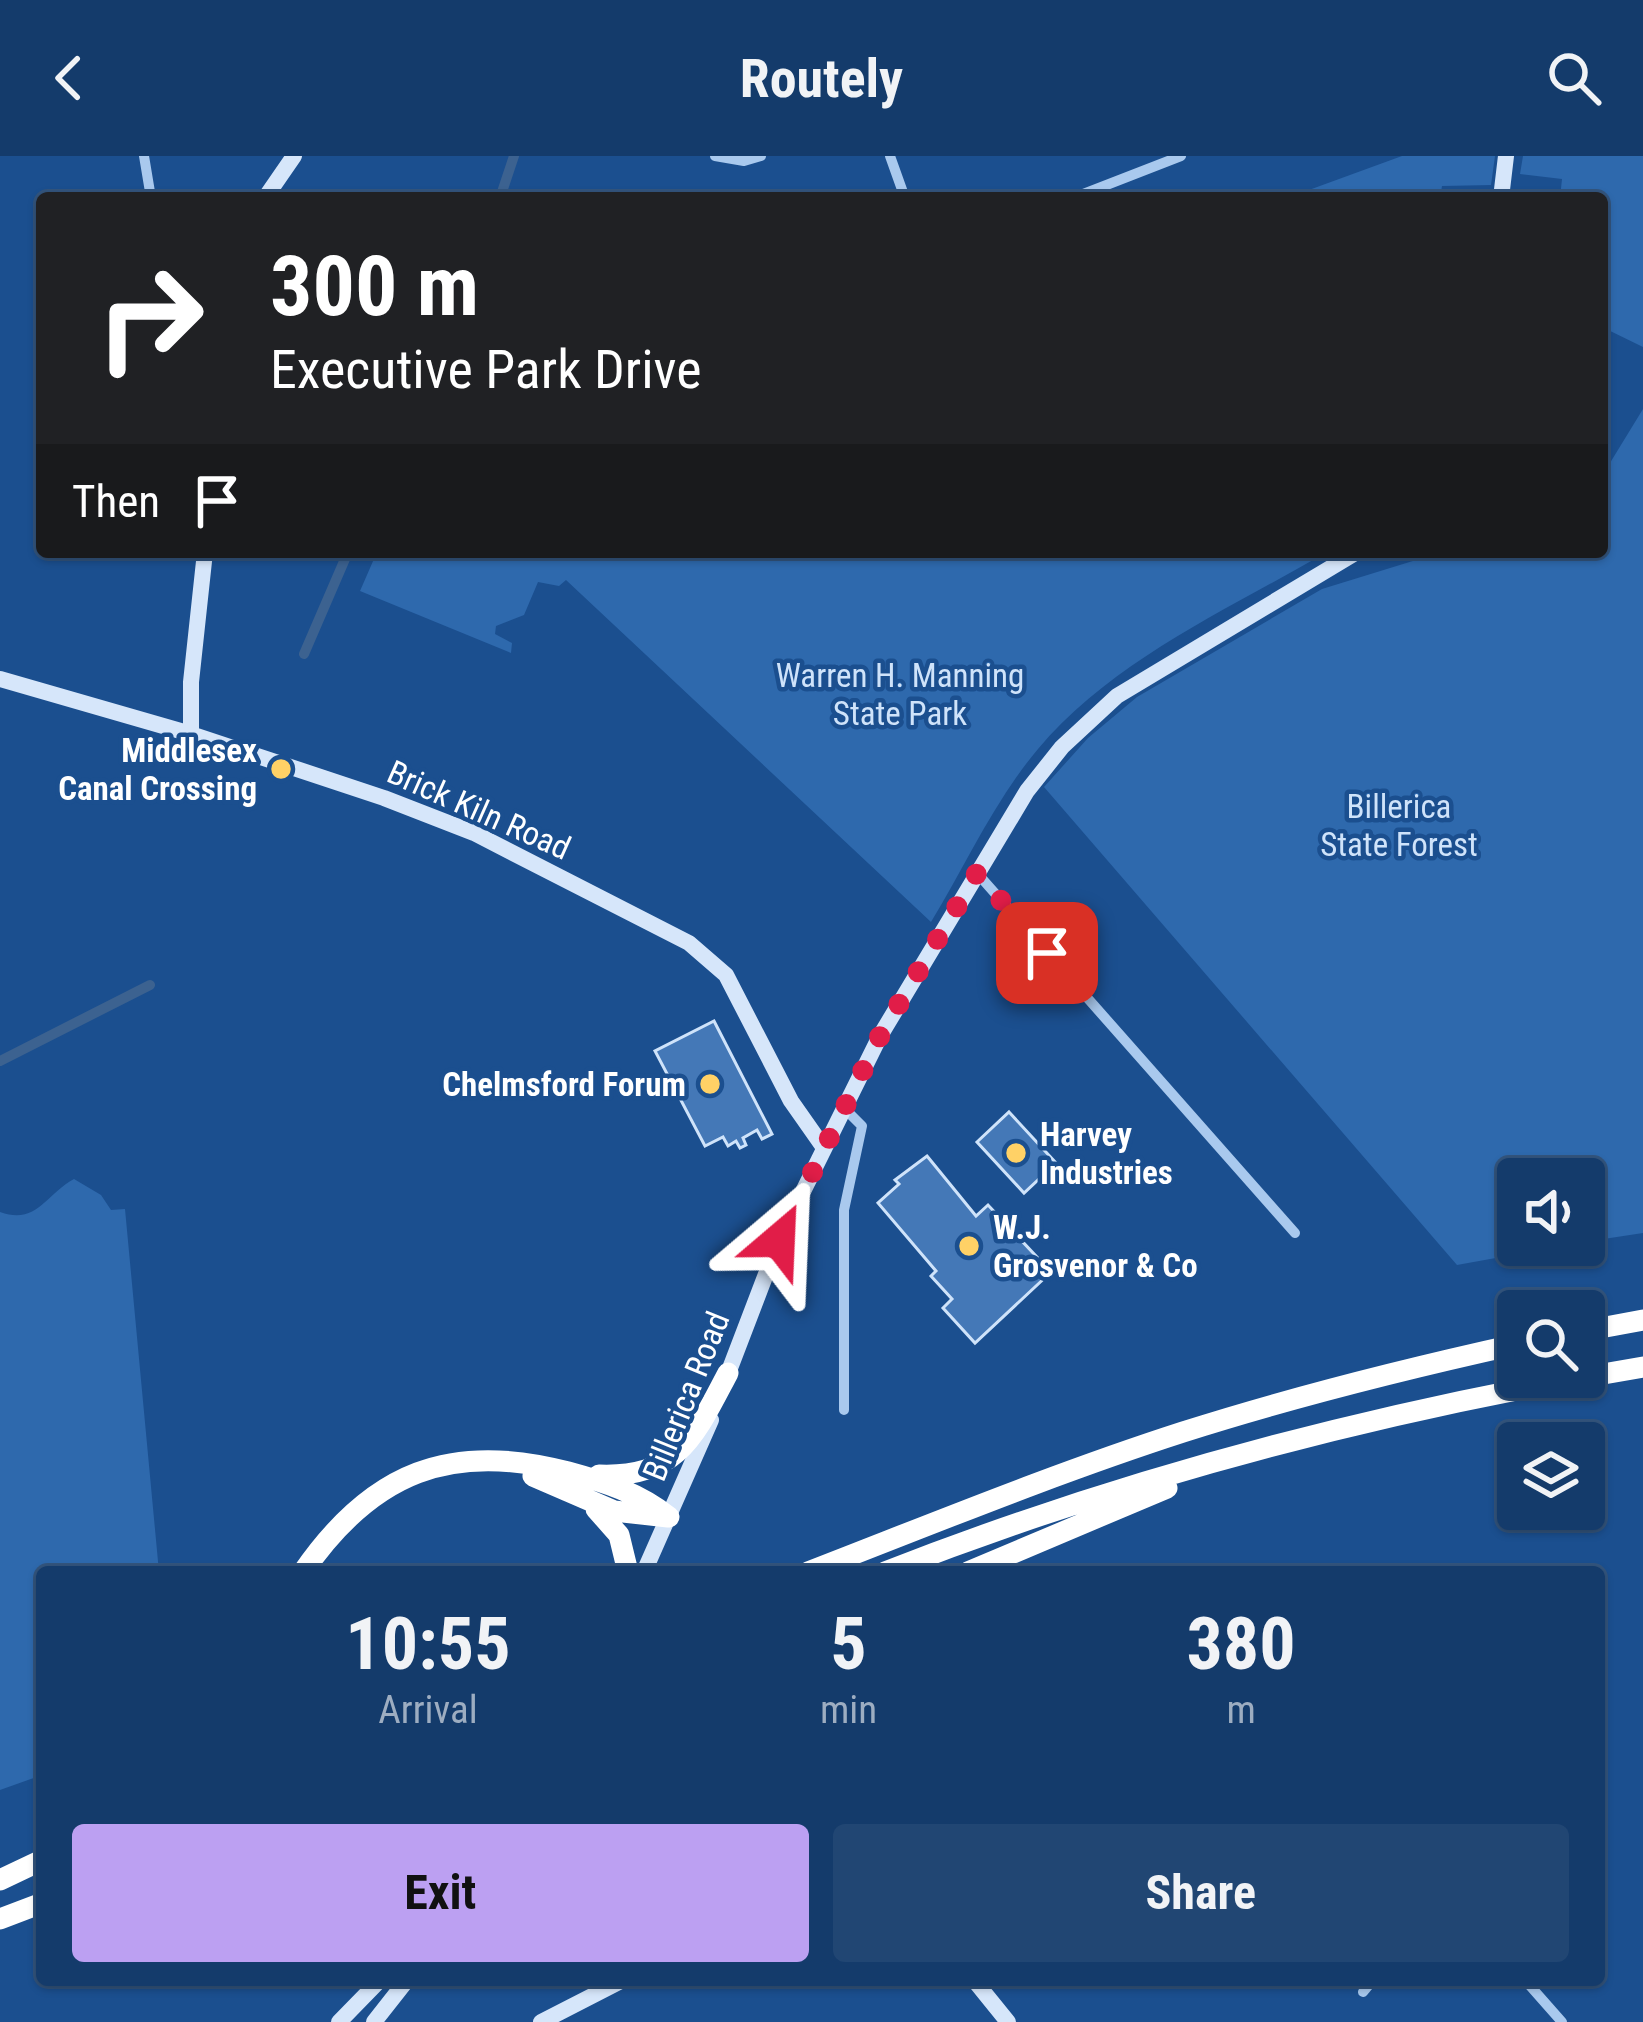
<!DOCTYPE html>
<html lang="en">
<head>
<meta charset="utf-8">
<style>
	body { margin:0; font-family:"Roboto Condensed",sans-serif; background:#214673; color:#f1f3f6; height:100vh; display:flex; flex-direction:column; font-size:45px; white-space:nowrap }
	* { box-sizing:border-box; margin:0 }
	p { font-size:39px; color:#9dadc1 }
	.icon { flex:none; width:66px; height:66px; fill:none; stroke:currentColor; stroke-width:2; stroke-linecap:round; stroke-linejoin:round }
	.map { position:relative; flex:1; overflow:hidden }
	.side { position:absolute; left:36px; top:1410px; width:1569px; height:420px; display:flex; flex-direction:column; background:#143b6b; border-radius:12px; box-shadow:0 3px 9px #0004,0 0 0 3px #33557e }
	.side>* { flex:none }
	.top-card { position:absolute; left:36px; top:36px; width:1572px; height:366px; border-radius:12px; box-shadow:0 3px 9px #0004,0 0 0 3px #33557e; background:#202124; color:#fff; overflow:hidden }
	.buttons { position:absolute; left:1497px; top:1002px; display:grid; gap:24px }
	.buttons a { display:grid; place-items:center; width:108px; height:108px; border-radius:12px; background:#143b6b; box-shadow:0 3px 9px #0004,0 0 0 3px #33557e; font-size:60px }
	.pin { position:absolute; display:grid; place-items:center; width:102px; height:102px; color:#fff; margin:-51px; border-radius:24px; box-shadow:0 6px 18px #0006 }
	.me { position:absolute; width:132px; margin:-66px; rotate:26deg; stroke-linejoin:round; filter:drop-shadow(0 0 9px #0008) }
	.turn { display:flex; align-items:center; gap:42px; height:252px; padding:0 36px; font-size:54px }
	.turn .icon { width:156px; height:156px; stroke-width:2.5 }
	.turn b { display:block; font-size:84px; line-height:102px }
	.then { display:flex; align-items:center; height:114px; padding:0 36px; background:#0003; gap:24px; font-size:45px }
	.eta { display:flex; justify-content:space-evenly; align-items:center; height:204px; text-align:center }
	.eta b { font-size:72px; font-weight:700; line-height:84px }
	.cta { display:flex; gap:24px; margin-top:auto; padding:24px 36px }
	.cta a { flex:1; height:138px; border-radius:12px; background:#bca0f2; color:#111; font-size:48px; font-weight:700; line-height:138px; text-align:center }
	.cta a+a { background:#214673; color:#f1f3f6 }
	header { display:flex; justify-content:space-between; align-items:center; height:156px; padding:0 36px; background:#143b6b; font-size:54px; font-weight:700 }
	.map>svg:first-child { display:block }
</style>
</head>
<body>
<header><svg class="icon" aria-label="back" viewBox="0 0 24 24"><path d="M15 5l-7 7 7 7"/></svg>Routely<svg class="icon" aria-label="search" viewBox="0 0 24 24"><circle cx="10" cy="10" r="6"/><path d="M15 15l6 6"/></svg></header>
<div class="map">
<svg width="1643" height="1866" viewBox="0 0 1643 1866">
	<rect width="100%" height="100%" fill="#1b4f8f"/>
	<path fill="#2e69ad" d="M1402,0h93l-4,29 -49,1 -2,12h-153z
		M1523,0h120v191l-41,-20v-129h-42l2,-19 -42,-5z
		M1643,253v824l-59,9v-63h-66v66h49l-110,20 -413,-478 44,-49 49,-41 185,-108 120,-37h160v-76z
		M377,396h950c-100,58 -214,108 -289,197 -44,52 -72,116 -107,173l-365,-342 -7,6 -21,-4 -14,33 -28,11 -1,8 17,9 -1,10 -151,-62z
		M74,1023l27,16 10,15 14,-1 34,363h-117v203l-42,15v-578c37,13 45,-17 74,-33z"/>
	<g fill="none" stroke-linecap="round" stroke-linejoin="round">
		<path stroke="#3c6290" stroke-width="10" d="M500,42l14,-42
			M304,498l44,-102
			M0,905l150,-76"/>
	</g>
	<path fill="#4478b7" stroke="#cfe3fa" stroke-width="3" d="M714,865l58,113 -10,5 -5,-9 -14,8 3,7 -6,3 -4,-7 -8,5 -5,-9 -18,9 -50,-95z
		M1009,956l47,51 -32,30 -47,-51z
		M927,1000l49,60 12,-11 63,67 -76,71 -32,-35 9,-9 -21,-23 5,-5 -58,-68 21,-19 -4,-4z"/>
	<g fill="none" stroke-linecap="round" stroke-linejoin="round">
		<path stroke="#a9c9ee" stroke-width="10" d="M144,0l7,42
			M715,0l29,5 17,-5
			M890,0l15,42
			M1073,42l108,-42
			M977,717l318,360
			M844,952l18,18 -18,84v200
			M1525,1824l37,42
			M1363,1836l10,-12"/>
		<path stroke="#d6e6fa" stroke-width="16" d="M265,42l29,-42
			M1501,42l5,-42
			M0,523l191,55 193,64 90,35 215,110 37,32 65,126 33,47
			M191,578v-52l14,-130
			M724,1228l55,-144 101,-204 147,-245 35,-44 55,-51 240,-144
			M644,1416l67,-152
			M974,1824l34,42
			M339,1866l41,-42
			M374,1866l33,-42
			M541,1866l82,-42"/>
		<path stroke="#fff" stroke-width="21" d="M1584,1175l59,-11
			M599,1319c80,3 96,-40 129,-102
			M533,1320l81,35 54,6
			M596,1353l23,26 9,37
			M303,1416c69,-100 148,-131 265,-100 37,10 71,21 101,45
			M808,1416c124,-48 248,-99 375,-140 110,-35 222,-63 335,-88
			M885,1416c245,-96 499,-162 758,-205
			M968,1416l199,-84
			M0,1724l42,-20
			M0,1763l42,-16"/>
	</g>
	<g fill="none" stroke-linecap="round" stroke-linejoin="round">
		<path stroke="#e11d48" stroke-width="21" stroke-dasharray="0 37.8" d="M779,1084l101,-204 97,-163 70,80"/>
	</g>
	<g fill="#ffd166" stroke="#1b4f8f" stroke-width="4.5">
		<circle cx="281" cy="613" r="12"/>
		<circle cx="710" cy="928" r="12"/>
		<circle cx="1016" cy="997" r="12"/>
		<circle cx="969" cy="1090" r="12"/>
	</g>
	<g text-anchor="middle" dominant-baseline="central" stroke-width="9" stroke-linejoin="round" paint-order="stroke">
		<g font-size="33" fill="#cfe3fa" stroke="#1b4f8f">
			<text x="900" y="519">Warren H. Manning<tspan x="900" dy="38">State Park</tspan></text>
			<text x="1399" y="650">Billerica<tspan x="1399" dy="38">State Forest</tspan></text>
		</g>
		<g font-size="33" font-weight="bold" fill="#fff" stroke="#1b4f8f" text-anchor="end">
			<text x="257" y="594">Middlesex<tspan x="257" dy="38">Canal Crossing</tspan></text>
			<text x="686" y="928">Chelmsford Forum</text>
			<text x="1040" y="978" text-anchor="start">Harvey<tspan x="1040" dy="38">Industries</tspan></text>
			<text x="993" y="1071" text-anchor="start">W.J.<tspan x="993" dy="38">Grosvenor &amp; Co</tspan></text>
		</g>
		<g font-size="33" fill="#fff" stroke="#1b4f8f">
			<text transform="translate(479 654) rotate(24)">Brick Kiln Road</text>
			<text transform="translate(686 1240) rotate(-68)">Billerica Road</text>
		</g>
	</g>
</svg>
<div class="buttons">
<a><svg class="icon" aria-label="sound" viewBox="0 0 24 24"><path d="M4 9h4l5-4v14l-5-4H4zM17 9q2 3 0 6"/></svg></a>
<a><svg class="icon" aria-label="search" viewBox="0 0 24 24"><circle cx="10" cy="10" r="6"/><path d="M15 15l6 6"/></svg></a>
<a><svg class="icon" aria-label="layers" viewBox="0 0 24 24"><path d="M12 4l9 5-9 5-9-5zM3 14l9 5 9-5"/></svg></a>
</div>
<div class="pin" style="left:1047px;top:797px;background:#d93025"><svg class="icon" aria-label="arrive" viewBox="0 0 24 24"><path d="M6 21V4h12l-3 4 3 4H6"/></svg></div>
<svg class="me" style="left:779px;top:1084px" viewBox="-20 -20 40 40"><path d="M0-17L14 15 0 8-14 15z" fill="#e11d48" stroke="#fff" stroke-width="4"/></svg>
<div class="top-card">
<div class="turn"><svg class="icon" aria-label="right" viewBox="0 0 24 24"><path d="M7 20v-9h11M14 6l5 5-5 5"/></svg><div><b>300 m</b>Executive Park Drive</div></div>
<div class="then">Then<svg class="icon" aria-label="arrive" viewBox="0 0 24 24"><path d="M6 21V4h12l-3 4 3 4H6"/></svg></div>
</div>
<section class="side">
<div class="eta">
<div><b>10:55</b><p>Arrival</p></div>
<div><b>5</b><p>min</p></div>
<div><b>380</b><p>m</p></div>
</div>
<div class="cta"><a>Exit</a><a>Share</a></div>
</section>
</div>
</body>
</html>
